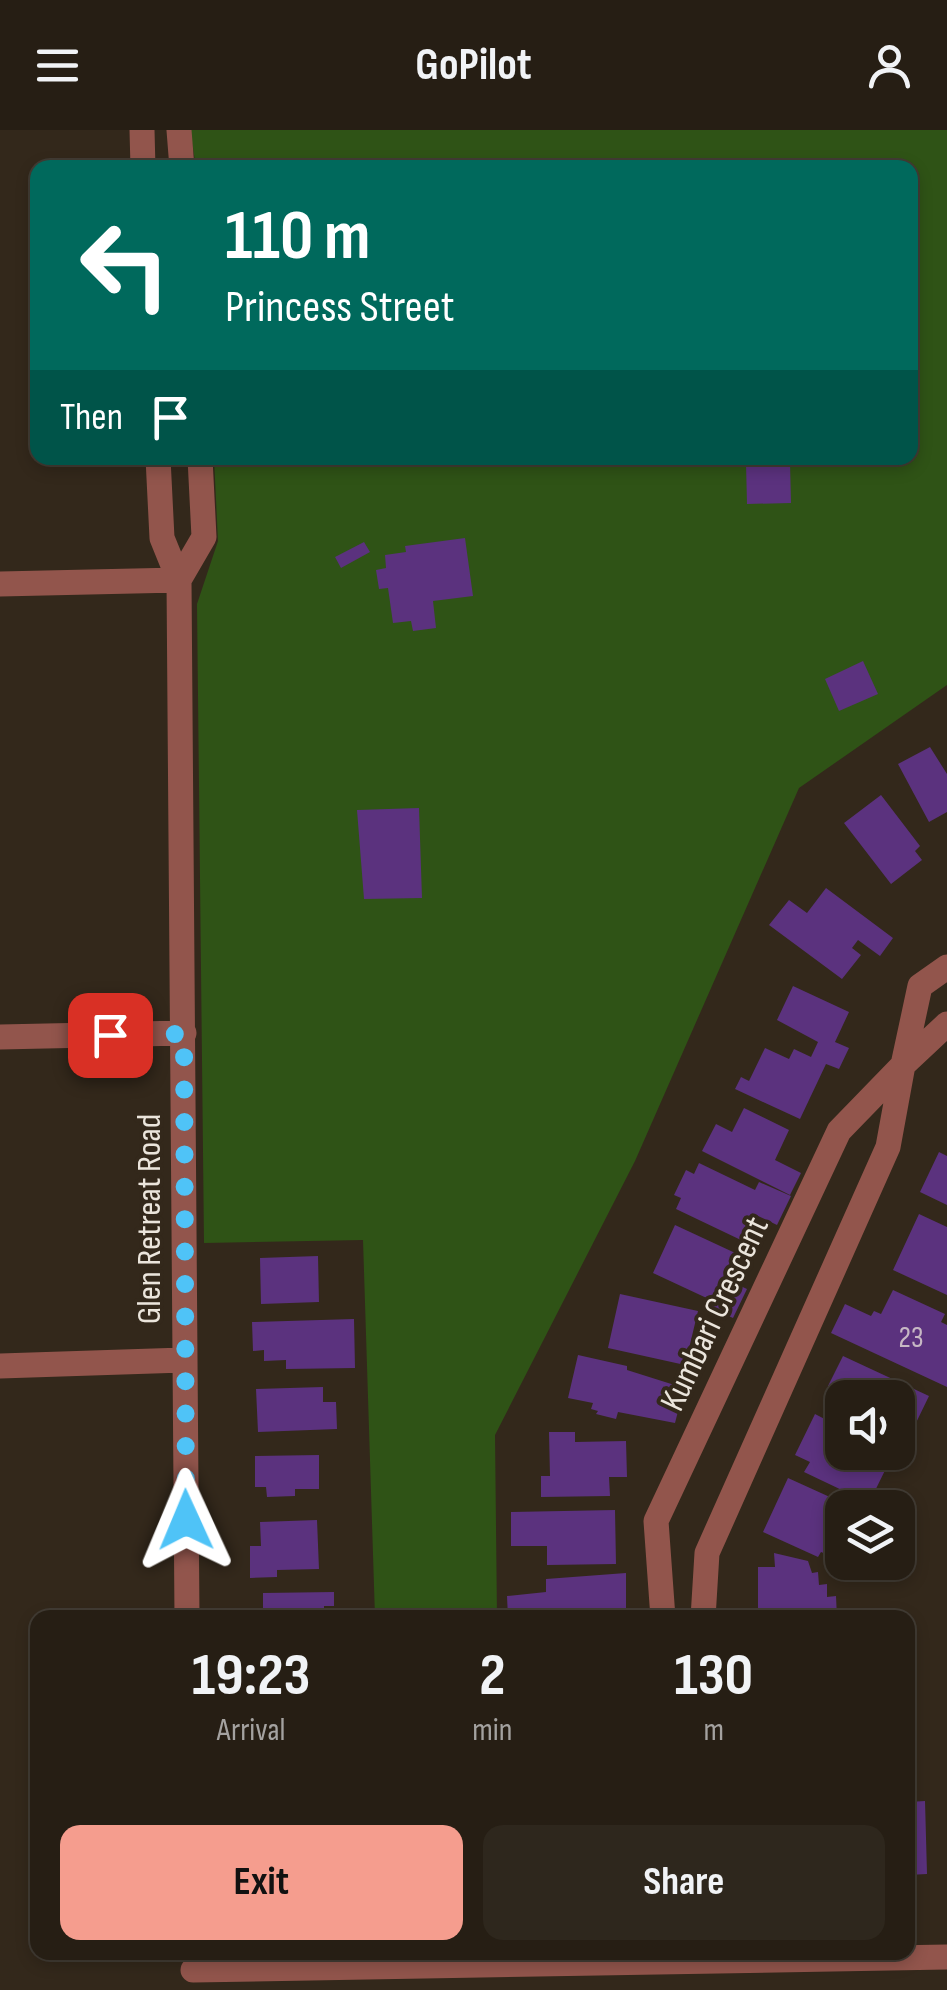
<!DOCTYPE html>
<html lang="en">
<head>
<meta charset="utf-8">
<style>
	body { margin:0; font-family:"Sofia Sans Condensed",sans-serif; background:#2e271d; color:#f1f3f6; height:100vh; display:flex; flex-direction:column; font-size:38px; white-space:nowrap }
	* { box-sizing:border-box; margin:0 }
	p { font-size:32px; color:#a4a2a0 }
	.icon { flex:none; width:55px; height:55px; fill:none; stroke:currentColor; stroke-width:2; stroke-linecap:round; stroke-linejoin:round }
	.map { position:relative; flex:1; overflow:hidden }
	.side { position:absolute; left:30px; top:1480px; width:885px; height:350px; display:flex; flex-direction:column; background:#261e14; border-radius:20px; box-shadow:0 5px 15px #0003,0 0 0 2px #423c34 }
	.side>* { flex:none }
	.guide { position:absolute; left:30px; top:30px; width:888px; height:305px; border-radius:20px; box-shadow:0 5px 15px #0003,0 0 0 2px #423c34; background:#00695c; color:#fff; overflow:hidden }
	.buttons { position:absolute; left:825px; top:1250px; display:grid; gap:20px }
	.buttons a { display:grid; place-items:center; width:90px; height:90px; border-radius:20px; background:#261e14; box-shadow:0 5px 15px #0003,0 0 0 2px #423c34; font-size:50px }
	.pin { position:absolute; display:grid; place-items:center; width:85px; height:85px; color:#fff; margin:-42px; border-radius:20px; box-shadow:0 5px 15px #0006 }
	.me { position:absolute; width:110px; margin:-55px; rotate:359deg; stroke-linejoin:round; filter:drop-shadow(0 0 8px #0008) }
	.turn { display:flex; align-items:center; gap:35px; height:210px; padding:0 30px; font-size:45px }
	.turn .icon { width:130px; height:130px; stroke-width:2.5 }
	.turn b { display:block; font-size:70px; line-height:85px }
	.then { display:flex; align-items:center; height:95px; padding:0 30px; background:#0003; gap:20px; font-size:38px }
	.eta { display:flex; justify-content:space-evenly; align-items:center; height:170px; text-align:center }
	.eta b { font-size:60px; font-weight:700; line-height:70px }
	.button { display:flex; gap:20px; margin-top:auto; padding:20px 30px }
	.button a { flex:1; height:115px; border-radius:20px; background:#f59d8e; color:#111; font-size:40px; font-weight:700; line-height:115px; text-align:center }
	.button a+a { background:#2e271d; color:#f1f3f6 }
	header { display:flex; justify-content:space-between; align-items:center; height:130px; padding:0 30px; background:#261e14; font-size:45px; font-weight:700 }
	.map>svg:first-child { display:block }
</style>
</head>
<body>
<header><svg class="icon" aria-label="menu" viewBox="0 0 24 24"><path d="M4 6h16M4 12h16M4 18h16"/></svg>GoPilot<svg class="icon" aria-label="person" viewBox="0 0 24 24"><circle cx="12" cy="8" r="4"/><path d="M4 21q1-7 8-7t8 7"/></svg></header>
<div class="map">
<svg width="947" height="1860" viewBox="0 0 947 1860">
	<rect width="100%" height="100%" fill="#33281b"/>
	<path fill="#2f5316" d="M190,0h757v555l-148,103 -164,373 -140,274 2,182h-122l-12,-377 -159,3 -7,-639 21,-63 -4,-83h696v-290l-714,-1z"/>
	<path fill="#5b327e" d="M790,332l1,41 -44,1 -1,-41z
		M465,408l8,58 -40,5 3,27 -23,3 -2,-10 -18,2 -5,-35 -9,1 -3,-19 10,-2 -1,-13 21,-3 -1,-6z
		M364,412l6,10 -29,16 -6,-11z
		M863,531l15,33 -39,17 -14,-32z
		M930,617l17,27v38l-18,10 -31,-58z
		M881,665l39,51 -5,5 7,9 -31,24 -47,-61z
		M419,678l3,90 -58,1 -7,-89z
		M826,758l67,50 -13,18 -22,-16 -6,8 9,7 -19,24 -73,-54 20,-25 18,13z
		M793,856l56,26 -14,30 14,6 -10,21 -13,-5 -26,55 -65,-30 6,-12 8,4 16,-33 24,11 5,-10 17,8 7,-15 -41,-22z
		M744,978l45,22 -14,30 26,13 -11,22 -88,-44 14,-27 16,8z
		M939,1022l8,4v49l-27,-13z
		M699,1033l56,27 4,-8 32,14 -14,29 -21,-10 -13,26 -67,-32 5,-11 -7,-3 12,-25 8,4z
		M919,1084l28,13v68l-54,-25z
		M675,1095l71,33 -12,25 13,6 -14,29 -24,-11 4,-6 -60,-28z
		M318,1126l1,46 -58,2 -1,-46z
		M893,1160l52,24 -4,8 6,3v62l-116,-54 14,-29 26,12 3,-5 7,3z
		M620,1164l78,17 -13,54 -77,-17z
		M354,1189l1,49 -69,1v-9l-22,1v-11l-11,1 -1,-29z
		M578,1225l49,11v4l57,18 -9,35 -57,-11 -2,7 -20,-5 2,-3 -7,-2 2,-6 -25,-5z
		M843,1226l86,40 -16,33 -15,-7v-24h-56v17l-11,-5 9,-19 -12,-5z
		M323,1257v15h13l1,27 -79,3 -2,-43z
		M815,1284l27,14v24h52l-25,51 -65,-31 6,-10 -15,-7z
		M549,1302h26v10l51,-1 1,36h-18l1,19 -69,1v-21h9z
		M319,1325v34h-24v7l-28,1 -1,-10h-11v-31z
		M788,1348l55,25 -17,51 -5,-2 -3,5 -55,-25z
		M615,1380l1,54 -69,1v-19h-36v-34z
		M317,1390l2,49 -42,1v7l-27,1v-32h11l-1,-24z
		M774,1423l34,8 4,12 6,-1 1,13 8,-1v13l9,-1 1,22h-79v-51h17z
		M626,1443v36l-53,1v8h-65l-1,-22 39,-4v-13z
		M334,1462v14h-10v12h-61v-25z
		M925,1671l2,73 -19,1v-73z"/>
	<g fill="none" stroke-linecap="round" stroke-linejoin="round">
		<path stroke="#92554c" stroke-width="25" d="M142,0l1,38
			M179,0l3,38
			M158,328l4,80 17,42 25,-43 -4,-79
			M0,454l179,-4 8,1038
			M0,907l184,-4
			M0,1236l184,-6
			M663,1488l-7,-97 183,-390 64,-66 17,-79 27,-19
			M703,1488l4,-65 181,-406 15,-82 44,-41
			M193,1840l754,-13"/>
	</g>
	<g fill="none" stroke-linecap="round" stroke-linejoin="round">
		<path stroke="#4fc3f7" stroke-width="18" stroke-dasharray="0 32.4" d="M110,905l74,-1 2,486"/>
	</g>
	<g text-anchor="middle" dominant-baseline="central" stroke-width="8" stroke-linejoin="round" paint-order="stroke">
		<g font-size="30" fill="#c7b8c4">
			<text x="911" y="1208">23</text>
		</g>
		<g font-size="35" fill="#ebe5dc" stroke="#33281b">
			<text transform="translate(149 1089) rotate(-90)">Glen Retreat Road</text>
			<text transform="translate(715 1184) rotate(-65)">Kumbari Crescent</text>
		</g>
	</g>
</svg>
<div class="buttons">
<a><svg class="icon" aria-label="sound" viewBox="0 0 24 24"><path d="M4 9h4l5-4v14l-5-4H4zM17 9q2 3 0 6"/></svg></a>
<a><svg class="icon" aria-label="layers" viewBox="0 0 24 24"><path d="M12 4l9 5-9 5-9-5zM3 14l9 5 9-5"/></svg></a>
</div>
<div class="pin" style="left:110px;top:905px;background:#d93025"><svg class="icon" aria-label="arrive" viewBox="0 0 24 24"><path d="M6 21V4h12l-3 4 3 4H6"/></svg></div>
<svg class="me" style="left:186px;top:1390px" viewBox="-20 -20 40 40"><path d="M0-17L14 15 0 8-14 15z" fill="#4fc3f7" stroke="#fff" stroke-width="4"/></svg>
<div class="guide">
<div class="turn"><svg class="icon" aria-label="left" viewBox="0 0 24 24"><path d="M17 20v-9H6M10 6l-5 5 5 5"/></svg><div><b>110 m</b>Princess Street</div></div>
<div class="then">Then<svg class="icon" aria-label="arrive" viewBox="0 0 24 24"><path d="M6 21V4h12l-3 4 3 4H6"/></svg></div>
</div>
<section class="side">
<div class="eta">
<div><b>19:23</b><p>Arrival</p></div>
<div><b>2</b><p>min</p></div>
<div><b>130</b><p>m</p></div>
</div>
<div class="button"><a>Exit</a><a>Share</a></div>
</section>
</div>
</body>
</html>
